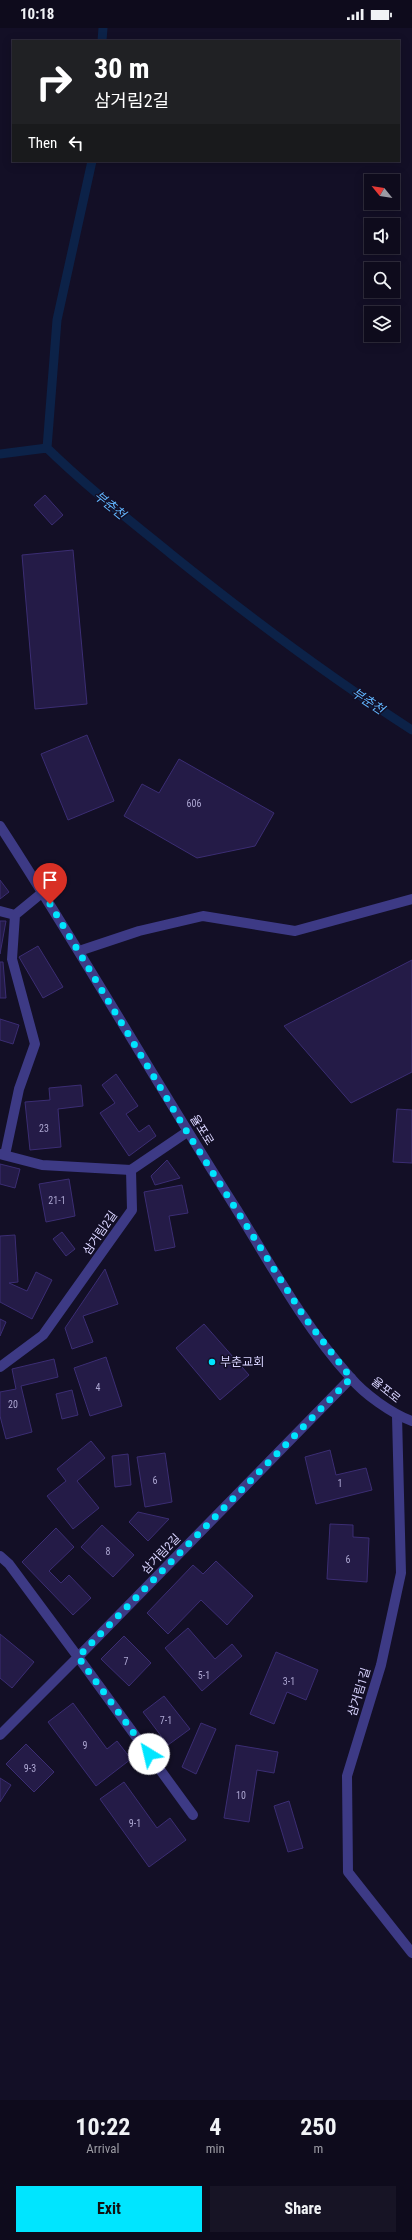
<!DOCTYPE html>
<html lang="en">
<head>
<meta charset="utf-8">
<style>
	body { margin:0; font-family:"Roboto Condensed","Noto Sans KR",sans-serif; background:#171425; color:#f1f3f6; height:100vh; display:flex; flex-direction:column; font-size:15px; white-space:nowrap }
	* { box-sizing:border-box; margin:0 }
	p { font-size:13px; color:#9b9ba3 }
	.icon { flex:none; width:22px; height:22px; fill:none; stroke:currentColor; stroke-width:2; stroke-linecap:round; stroke-linejoin:round }
	.map { position:relative; height:2072px; overflow:hidden }
	.side { display:flex; flex-direction:column; background:#0e0b1c; flex:1 }
	.side>* { flex:none }
	.top-card { position:absolute; left:12px; top:12px; width:388px; height:122px; border-radius:0px; box-shadow:0 2px 10px #0003,0 0 0 1px #2e2b3b; background:#202124; color:#fff; overflow:hidden }
	.needle { width:26px; rotate:300deg }
	.controls { position:absolute; left:364px; top:146px; display:grid; gap:8px }
	.controls a { display:grid; place-items:center; width:36px; height:36px; border-radius:0px; background:#0e0b1c; box-shadow:0 2px 10px #0003,0 0 0 1px #2e2b3b; font-size:20px }
	.pin { position:absolute; display:grid; place-items:center; width:34px; height:34px; color:#fff; margin:-41px -17px; border-radius:50% 50% 50% 0; rotate:-45deg; box-shadow:0 0 4px #0007 }
	.pin .icon { rotate:45deg }
	.me { position:absolute; width:44px; margin:-22px; rotate:324deg; stroke-linejoin:round; filter:drop-shadow(0 0 3px #0008) }
	.turn { display:flex; align-items:center; gap:14px; height:84px; padding:0 16px; font-size:18px }
	.turn .icon { width:52px; height:52px; stroke-width:2.5 }
	.turn b { display:block; font-size:28px; line-height:34px }
	.then { display:flex; align-items:center; height:38px; padding:0 16px; background:#0003; gap:8px; font-size:15px }
	.eta { display:flex; justify-content:space-evenly; align-items:center; height:68px; text-align:center }
	.eta b { font-size:24px; font-weight:700; line-height:28px }
	.action { display:flex; gap:8px; margin-top:auto; padding:8px 16px }
	.action a { flex:1; height:46px; border-radius:0px; background:#00e5ff; color:#111; font-size:16px; font-weight:700; line-height:46px; text-align:center }
	.action a+a { background:#171425; color:#f1f3f6 }
	.status { display:flex; justify-content:space-between; align-items:center; height:28px; padding:0 20px; background:#0e0b1c; direction:ltr }
	.status svg { height:11px; fill:currentColor }
	.map>svg:first-child { display:block }
</style>
</head>
<body>
<div class="status"><b>10:18</b><svg viewBox="0 0 49 12"><path d="M0 12V9h3v3zM5 12V6h3v6zM10 12V3h3v9zM15 12V0h3v12zM26 1h20v11H26zM47 4h2v5h-2z"/></svg></div>
<div class="map">
<svg width="412" height="2072" viewBox="0 0 412 2072">
	<rect width="100%" height="100%" fill="#130f26"/>
	<g fill="none" stroke-linecap="round" stroke-linejoin="round">
		<path stroke="#0c2248" stroke-width="9" d="M102,13l1,-13
			M92,133l-35,159 -10,128c39,38 81,71 124,106 77,62 157,122 241,176
			M0,426l47,-6"/>
	</g>
	<path fill="#241b47" stroke="#3b2d73" d="M45,467l18,20 -11,10 -18,-20z
		M73,522l14,154 -52,5 -13,-154z
		M87,707l27,66 -46,19 -27,-66z
		M179,731l95,54 -19,33 -58,12 -73,-42 18,-32 17,9z
		M0,852l9,12 -9,7z
		M0,893h6l-6,33z
		M38,918l25,41 -20,11 -24,-41z
		M412,932v112l-61,31 -67,-77z
		M0,934h3l3,36h-6z
		M0,991l19,6 -6,19 -13,-4z
		M116,1046l22,32 -12,8 13,18 10,-7 7,11 -27,20 -29,-43 15,-10 -13,-18z
		M81,1057l2,21 -25,3 3,38 -31,3 -5,-48 25,-2 -1,-12z
		M397,1081l15,1v53l-19,-1z
		M167,1132l13,18 -25,7 -4,-9z
		M0,1136l20,5 -5,19 -15,-4z
		M69,1151l6,37 -29,6 -7,-38z
		M182,1157l6,28 -19,3 6,31 -20,4 -11,-59z
		M62,1204l13,17 -9,7 -13,-17z
		M15,1207l3,47 -9,1 18,8 9,-19 16,8 -20,39 -32,-17v-66z
		M105,1241l13,35 -35,12 10,26 -21,7 -7,-21z
		M0,1291l6,3 -6,14z
		M204,1296l45,51 -29,25 -44,-52z
		M106,1329l16,49 -32,10 -16,-48z
		M54,1331l4,18 -37,9 11,46 -26,7 -6,-23v-24l16,-3 -4,-20z
		M72,1362l6,25 -16,4 -6,-25z
		M91,1413l14,17 -28,23 22,27 -26,21 -26,-33 19,-15 -9,-12z
		M330,1422l6,25 30,-7 6,22 -56,14 -11,-47z
		M165,1425l7,49 -27,5 -8,-50z
		M128,1426l3,31 -16,2 -3,-31z
		M138,1484l31,7 -21,22 -19,-19z
		M330,1496l23,1v12l16,1 -2,44 -40,-3z
		M102,1497l32,30 -21,22 -32,-30z
		M56,1500l18,19 -25,24 12,12 8,-8 22,23 -18,17 -51,-53z
		M216,1533l37,35 -26,29 -26,-25 -33,34 -21,-21 46,-48 10,9z
		M188,1600l27,31 17,-15 10,12 -40,35 -37,-43z
		M0,1606l34,28 -22,26 -12,-10z
		M124,1608l27,27 -22,23 -28,-27z
		M276,1624l42,18 -12,30 -19,-8 -13,32 -24,-10z
		M164,1668l26,33 -22,16 -25,-33z
		M73,1675l34,46 10,-8 14,18 -35,27 -48,-64z
		M201,1695l15,6 -20,45 -14,-7z
		M26,1716l28,28 -20,20 -28,-28z
		M236,1717l42,7 -4,21 -17,-3 -8,52 -25,-4z
		M0,1750l11,7 -11,17z
		M124,1754l33,46 13,-10 16,22 -37,27 -49,-68z
		M289,1773l14,47 -15,4 -14,-46z"/>
	<g fill="none" stroke-linecap="round" stroke-linejoin="round">
		<path stroke="#3d3a85" stroke-width="10" d="M0,883l15,4 28,-23
			M79,923l60,-20 64,-15 92,15 117,-32
			M0,1126l42,11 89,5
			M5,1127l14,-66 16,-45 -23,-85 3,-44
			M0,1339l43,-32 89,-125 -1,-40 56,-38
			M0,1528l9,8 69,93 273,-279
			M0,1707l78,-78 115,158"/>
		<path stroke="#3d3a85" stroke-width="10" d="M397,1388l4,157 -20,92 -34,111 1,96 64,81"/>
		<path stroke="#3d3a85" stroke-width="10" d="M0,798c82,126 156,257 237,384 35,57 68,117 113,167 14,17 42,37 62,44"/>
	</g>
	<g fill="none" stroke-linecap="round" stroke-linejoin="round">
		<path stroke="#00e5ff" stroke-width="7" stroke-dasharray="0 12.6" d="M50,876l137,228 118,186 46,60 -273,279 71,97"/>
	</g>
	<circle fill="#00e5ff" stroke="#130f26" stroke-width="1.5" cx="212" cy="1334" r="4"/>
	<g text-anchor="middle" dominant-baseline="central" stroke-width="3" stroke-linejoin="round" paint-order="stroke">
		<g font-size="10" fill="#aca6d1">
			<text x="194" y="775">606</text>
			<text x="44" y="1100">23</text>
			<text x="57" y="1172">21-1</text>
			<text x="98" y="1359">4</text>
			<text x="13" y="1376">20</text>
			<text x="155" y="1452">6</text>
			<text x="340" y="1455">1</text>
			<text x="108" y="1523">8</text>
			<text x="348" y="1531">6</text>
			<text x="126" y="1633">7</text>
			<text x="204" y="1647">5-1</text>
			<text x="289" y="1653">3-1</text>
			<text x="166" y="1692">7-1</text>
			<text x="85" y="1717">9</text>
			<text x="30" y="1740">9-3</text>
			<text x="241" y="1767">10</text>
			<text x="135" y="1795">9-1</text>
		</g>
		<g font-size="12" fill="#d9d4ff" stroke="#130f26">
			<text transform="translate(202 1102) rotate(58)">율포로</text>
			<text transform="translate(100 1205) rotate(-55)">삼거림2길</text>
			<text transform="translate(386 1362) rotate(39)">율포로</text>
			<text transform="translate(161 1526) rotate(-46)">삼거림2길</text>
			<text transform="translate(359 1664) rotate(-73)">삼거림1길</text>
		</g>
		<g font-size="12" fill="#d9d4ff" stroke="#130f26" text-anchor="start">
			<text x="220" y="1334">부춘교회</text>
		</g>
		<g font-size="13" font-style="italic" fill="#62b6ff" stroke="#130f26">
			<text transform="translate(110 477) rotate(39)">부춘천</text>
			<text transform="translate(368 673) rotate(34)">부춘천</text>
		</g>
	</g>
</svg>
<div class="controls">
<a><svg class="needle" viewBox="-14 -14 28 28"><path d="M0-13l5 13h-10z" fill="#e53935"/><path d="M0 13l5-13h-10z" fill="#9b9ba3"/></svg></a>
<a><svg class="icon" aria-label="sound" viewBox="0 0 24 24"><path d="M4 9h4l5-4v14l-5-4H4zM17 9q2 3 0 6"/></svg></a>
<a><svg class="icon" aria-label="search" viewBox="0 0 24 24"><circle cx="10" cy="10" r="6"/><path d="M15 15l6 6"/></svg></a>
<a><svg class="icon" aria-label="layers" viewBox="0 0 24 24"><path d="M12 4l9 5-9 5-9-5zM3 14l9 5 9-5"/></svg></a>
</div>
<div class="pin" style="left:50px;top:876px;background:#d93025"><svg class="icon" aria-label="arrive" viewBox="0 0 24 24"><path d="M6 21V4h12l-3 4 3 4H6"/></svg></div>
<svg class="me" style="left:149px;top:1726px" viewBox="-20 -20 40 40"><circle r="19" fill="#fff"/><path d="M0-13L10 11 0 6-10 11z" fill="#00e5ff"/></svg>
<div class="top-card">
<div class="turn"><svg class="icon" aria-label="right" viewBox="0 0 24 24"><path d="M7 20v-9h11M14 6l5 5-5 5"/></svg><div><b>30 m</b>삼거림2길</div></div>
<div class="then">Then<svg class="icon" aria-label="left" viewBox="0 0 24 24"><path d="M17 20v-9H6M10 6l-5 5 5 5"/></svg></div>
</div>
</div>
<section class="side">
<div class="eta">
<div><b>10:22</b><p>Arrival</p></div>
<div><b>4</b><p>min</p></div>
<div><b>250</b><p>m</p></div>
</div>
<div class="action"><a>Exit</a><a>Share</a></div>
</section>
</body>
</html>
